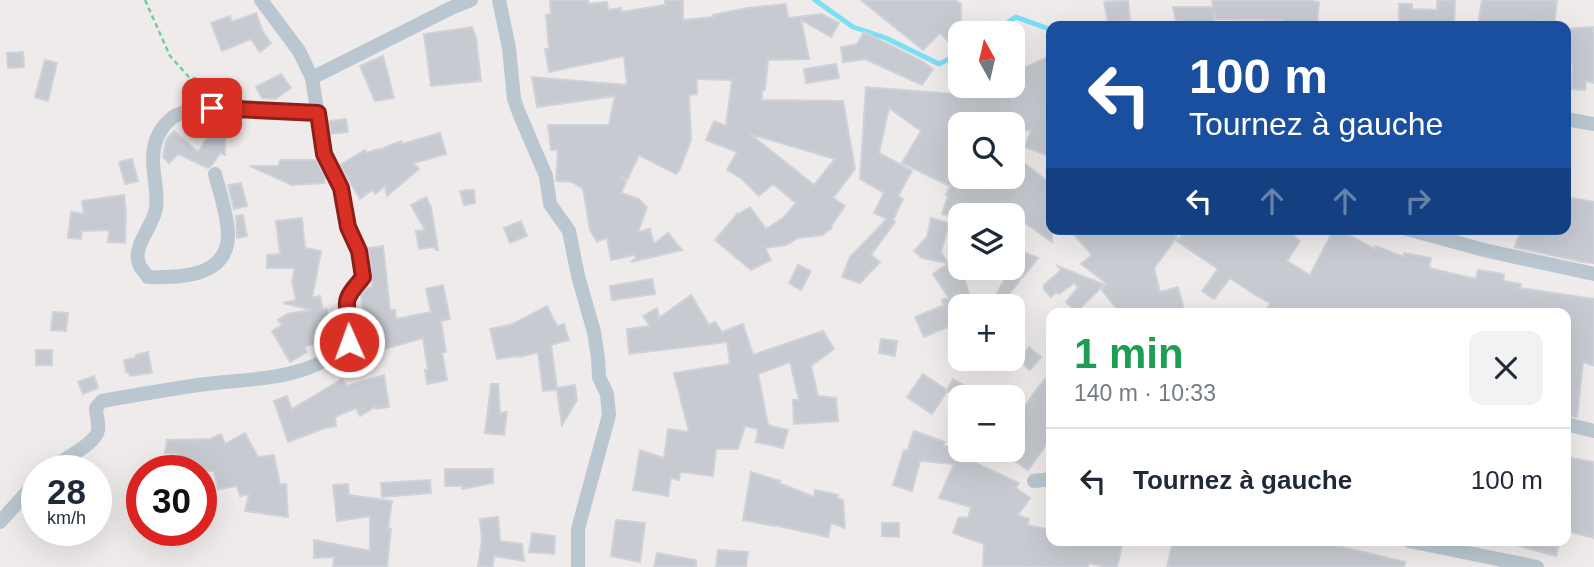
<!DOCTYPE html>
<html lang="fr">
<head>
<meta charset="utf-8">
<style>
	body { margin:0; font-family:Arial,sans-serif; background:#f2f2f3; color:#1f2937; height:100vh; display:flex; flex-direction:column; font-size:26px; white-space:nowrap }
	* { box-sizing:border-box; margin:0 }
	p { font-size:23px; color:#747a83 }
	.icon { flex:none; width:38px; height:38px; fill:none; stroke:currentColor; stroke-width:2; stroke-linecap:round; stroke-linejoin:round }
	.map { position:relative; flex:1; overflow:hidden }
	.drawer { position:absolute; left:1046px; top:308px; width:525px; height:238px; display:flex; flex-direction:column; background:#fff; border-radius:14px; box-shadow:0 7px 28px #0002 }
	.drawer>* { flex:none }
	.guide { position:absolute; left:1046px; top:21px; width:525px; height:214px; border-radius:14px; box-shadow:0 7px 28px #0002; background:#1a4fa0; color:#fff; overflow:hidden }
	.needle { width:46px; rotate:352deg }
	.controls { position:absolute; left:948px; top:21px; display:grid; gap:14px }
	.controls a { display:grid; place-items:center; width:77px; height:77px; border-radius:14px; background:#fff; box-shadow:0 7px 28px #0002; font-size:35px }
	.speed { position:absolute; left:21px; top:455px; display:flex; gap:14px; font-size:35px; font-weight:700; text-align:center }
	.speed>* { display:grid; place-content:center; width:91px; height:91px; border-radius:50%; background:#fff; box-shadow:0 7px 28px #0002; line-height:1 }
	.speed small { font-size:18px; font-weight:400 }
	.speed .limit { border:10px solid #d22; background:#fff; color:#111 }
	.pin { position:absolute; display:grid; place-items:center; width:60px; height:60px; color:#fff; margin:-30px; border-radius:14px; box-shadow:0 4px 10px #0006 }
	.me { position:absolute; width:77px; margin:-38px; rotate:358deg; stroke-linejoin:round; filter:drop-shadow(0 0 5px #0008) }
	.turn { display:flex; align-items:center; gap:24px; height:147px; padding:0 28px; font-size:32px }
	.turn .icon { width:91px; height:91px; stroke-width:2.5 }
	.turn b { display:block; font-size:49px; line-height:60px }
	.lanes { display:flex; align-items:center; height:66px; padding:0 28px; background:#0003; justify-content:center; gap:35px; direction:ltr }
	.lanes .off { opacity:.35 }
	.round { display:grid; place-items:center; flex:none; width:74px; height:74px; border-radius:14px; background:#f2f2f3 }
	.head { display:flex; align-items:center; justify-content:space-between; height:119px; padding:0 28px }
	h1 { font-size:42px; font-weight:700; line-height:52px; color:#1e9e55 }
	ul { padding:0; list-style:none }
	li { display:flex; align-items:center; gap:21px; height:105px; padding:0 28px; border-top:2px solid #e0e1e3 }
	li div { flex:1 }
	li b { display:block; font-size:26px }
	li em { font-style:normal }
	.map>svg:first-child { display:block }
</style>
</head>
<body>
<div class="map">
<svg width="1594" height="567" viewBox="0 0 1594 567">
	<rect width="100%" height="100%" fill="#efebeb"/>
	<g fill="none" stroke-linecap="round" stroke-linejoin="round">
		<path stroke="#7ce0f4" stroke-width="5" d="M815,0l38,27 33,11 53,26 22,-11
			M992,33l24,-16 36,13"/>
	</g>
	<path fill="#c7cbd1" stroke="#cfd2d8" stroke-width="2" fill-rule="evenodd" d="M550,0h38v4l19,-2 1,8 13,-2v4l44,-7v-5h18v20l31,-3 -1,-2 34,-7 39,-4 2,14 34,-4 17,9 -8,14 -30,-17 8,39 -41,1 -3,30 -3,1v9l81,1 12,68 -22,29 12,8 -14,20 1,2 -10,7 -24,3 -12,7 -21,3 6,12 -20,10 -36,-30 23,-27 1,1 11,-7 16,22 17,-11 13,-15 -23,-19 -14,12 -17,-17 -15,-9 10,-18 -31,-12 8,-19 12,5 6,-46 -35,-1v15l-8,1 2,45 -11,29 -4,5 -37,-19 -12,25 -8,-5 7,8 -5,10 18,6 8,8 -9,25 12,-3 4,15 14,-11 14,17 -51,12 5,-4 -1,-3 -24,5 -4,-23 -10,5 -7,-12 -7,-41 -11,-7 -16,-1 2,-31h-7l-3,-25h61l6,-29 -78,11 -5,-30 95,8 -3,-29 -75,16 -4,-23h4l-3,-34 5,-1zM750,134l85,25 -21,26z
		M861,0h94l6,4v31l-10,9 -11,-11 -17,17z
		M1128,0l2,20 -22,2 -4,-20z
		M1212,0h95l12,2 -2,24h-34l1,-6 -69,-1 -1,-6v13h-37l-4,-19h40z
		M1437,0h18l-1,26h-55v-22h13v5l25,1z
		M1482,0h75l-3,26h-76z
		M256,13l7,19 8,11 -11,9 -9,-13 -29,12 -11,-28 19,-7 2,6z
		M472,27l4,11 5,43 -50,5 -7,-52z
		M1594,27v56l-8,-2 -1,9 -14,-1 2,-25 -7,-2v-33z
		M864,32l56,28 13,9 -11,16 -57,-26 -22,3 -2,-15 16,-3z
		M23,52l1,15 -16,1 -1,-15z
		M1052,55v102l-27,-10 6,-17h-18v-6h-4v-5l-48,4v54h52v-12l5,2 2,-7 32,25v57l-21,-15 -18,-10v-2l-9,-3 -29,-1 -2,4h-12v5l-19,-6 6,-18 -2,-1 4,-9 -48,-23 19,-32 -32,-23 -10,45 33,18 -14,25 5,3 -10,21 2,2 -24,33 9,7 -20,21 -18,-6 8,-20 37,-38 -13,-6 10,-20 -24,-14 6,-92 89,7 42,-2v-2l14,-1v-2h15l-7,-17z
		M383,56l11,42 -19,3 -15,-35z
		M45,60l12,3 -9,38 -13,-4z
		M836,64l3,14 -33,5 -2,-14z
		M281,74l10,14 -16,11 -13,-1 -6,-11z
		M221,117h4v38l-5,-2 -8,12 -4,3 -30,-14 -9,9 -6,-6 3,-17 8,-9 24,21z
		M346,119l2,13 -17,2 -2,-13z
		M440,133l6,21 -33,9 6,6 -32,27 -2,-10 -10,8 -3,-4 -12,9 -20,-34 25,-15 2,3 12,-4v1l22,-9 1,3z
		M132,159l6,22 -13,3 -6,-22z
		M280,160h36l9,17 -1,6 -32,2 -42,-19h28z
		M241,183l6,23 -13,3 -6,-24z
		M468,190h6l1,13 -11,2 -4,-14z
		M124,195l2,16 -1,32 -17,-1 1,-12 -27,1 -1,8 -13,-1 3,-26 13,2 -2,-13z
		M426,197l5,10 7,43h-2l-2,-3 -15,2 -3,-18 9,-1 -14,-25z
		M1566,197l28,5v61l-11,-1 -68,-15 6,-18h45z
		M243,215l4,21 -10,2 -1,-22z
		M302,218l3,30 16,3 -9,47 8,-2 3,14 3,-2 10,28 -32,11 3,5 -17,10 -18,-31 10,-6 -4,-5 9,-6 25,-4 -29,-7 13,-3 -4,-19 3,-13h-28v-13l13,-1 -4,-33z
		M931,218l18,5 -8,29 7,11 -26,-5 -8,-7 13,-14z
		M521,221l6,15 -17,7 -6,-15z
		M1069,229h97l11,8 -23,31 6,24 18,-5 7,26h-65l-18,-23 2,-5 -28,27 -10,-10 12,-15 -4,-4 -15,11 -3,-2 -5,5 -7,-7v-5l17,-15 -3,-4 47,19 1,-2 -25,-19 11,-9z
		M1187,229h97l16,12 -13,20 23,14 24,-46h3l38,20 1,-3 28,11v-4l27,5 -2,10 47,11 2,-9 26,4 -1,7 18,3 -1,4 74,11v67l-11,-4 -6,55 -11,-2v-102h-301l5,-10 -18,-10 -22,-15 -16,21 -12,-8 16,-22 -41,-28z
		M383,246l7,64h5l1,9 35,-7 -5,-23 17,-4 7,34 -9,2 5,31h-4l5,28 -20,4 -2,-14h3l-5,-32 -42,12 -8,-32 -9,1 -3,-24 6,-7 5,-1v-8l-4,-31z
		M1013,248l25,10 -15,19 -1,-1 -4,7 -18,23h-10l21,-38h2z
		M949,263l3,5h9l10,32 -10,3v41l-14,-17 -23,10 -9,-20 29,-12 -2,-5 7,-2 -16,-24z
		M798,265l13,6 -10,19 -12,-7z
		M652,279l3,15 -43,6 -2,-14z
		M691,295l18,30 6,-3 7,10 21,-8 10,31 70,-24 11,18 -23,17 7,30 18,2 2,23 -44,3 -1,-24h6l-9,-38 -32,12 10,51 20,5 -5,18 -27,-6 2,-13 -13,-3 -7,23h-22l-3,27 -33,-4 -1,8 -8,-2 -3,18 -35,-6 7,-40 24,8 4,-29 21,3 -15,-59 56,-9 -3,-22 -98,12 -2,-25 23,-3 -7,-10 14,-8 2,10z
		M547,306l10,20 7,-2 5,16 -18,5 6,43 18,-3 2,15 -15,25 -5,-35 -14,1 -5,-39 -18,5 -1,-1 -22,3 -7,-30 23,-5z
		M53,312l15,1 -2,18 -15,-1z
		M881,339l16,2 -2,15 -16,-3z
		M1029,347l12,10 -11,13 -9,-8v-5z
		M36,350h16v15h-16z
		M148,352l4,21 -22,3 -1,-4h-3l-2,-12 12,-2v-3z
		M1052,371v78l-6,-4 -18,25 -29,-20h14v-27l23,-33z
		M923,374l24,16 6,-11 32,18h-26l-12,-6 -15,23 -25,-17z
		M384,375l5,32 -13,2 -1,-2 -15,9 -4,-8 -21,9 1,9 -11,2 -37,14 -14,-41 13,-5 5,13 50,-30 5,7z
		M94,376l4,12 -15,6 -5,-12z
		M491,384h7l2,29 7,-1 -3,23 -19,-2z
		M914,431l31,11 -2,4 16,1 -1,8 61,28 -3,5 14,10 -12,17 11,4 -2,6 25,5v11h71l-6,26h-11l-18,-4v4h-105l1,-23 -31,-11 6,-16 9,1 3,-11 -32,-9 15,-34 -34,-3 -8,30 -19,-6 11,-35 3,1z
		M245,433l13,24 16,-2 6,30 6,-1 2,33 -43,-6 4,-17 -9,2 -3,-10 -19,3 -4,-18h-28l-7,-17 -14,-1 2,-13 43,-1 11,-5 4,10z
		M1566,457l28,5v76l-28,-7v-25l5,-18 -5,-1z
		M445,469h48v14l-31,6v-3h-17z
		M751,472l29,9 -1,2 35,14 1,-7 23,5 -1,3 6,2 2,28 -14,-5 -3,14 -54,-12v1l-31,-6z
		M430,480l1,13 -49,4 -1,-14z
		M348,484l1,11 43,6 -4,27 3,1 -4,38h-54l1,-10 -20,1v-18l56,11v-35l-33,5 -4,-36z
		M498,517l2,24 22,3 2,17 -30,-5 -1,11 -15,-1 4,-26 -2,-21z
		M616,520l29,3 -5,39 -29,-6z
		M882,523h17v14l-17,-1z
		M532,533l23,3 -1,18 -25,-2z
		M1173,541h144l88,21 -1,5h-237z
		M1516,541h44l-4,15 -40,-11z
		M718,550l30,2 -2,15h-30z
		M657,553l39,7v7h-42z"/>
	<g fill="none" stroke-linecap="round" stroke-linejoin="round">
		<path stroke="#69d39b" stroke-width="2.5" stroke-dasharray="5 3.5" stroke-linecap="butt" d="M145,0l25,56 19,21 16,4 11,12"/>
		<path stroke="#bac7d0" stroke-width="14" d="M499,0l10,48 5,51 5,14 27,63 4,28 19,27 9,45 16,56 4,26 1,19 8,17 2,21 -31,114v38
			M312,78l139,-70 20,-8
			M1566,119l28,5
			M215,174c5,19 12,39 13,59 1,44 -47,45 -80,44 -2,-4 -8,-9 -9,-13 -7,-18 14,-37 17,-56 3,-20 -7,-43 -1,-64 2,-10 10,-21 18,-27 27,-17 111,-7 145,-5
			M1407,229l81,22 106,23
			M1566,424l28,7
			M48,471c11,-10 49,-27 50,-41 1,-8 -2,-15 -2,-22l6,-7c32,-6 64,-11 96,-16 48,-7 100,-3 140,-33 4,-4 9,-7 12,-11 9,-15 -7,-28 -3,-42 3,-8 11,-15 16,-22l-4,-26 -11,-24 -7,-39 -17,-34 -12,-76 -13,-27 -38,-51
			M1034,481l18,-2
			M0,522l37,-41
			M1409,541l128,26"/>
	</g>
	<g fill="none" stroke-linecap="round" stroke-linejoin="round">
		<g stroke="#8d1f18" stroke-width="18">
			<path id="route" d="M212,108l106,5 6,41 17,34 7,39 11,24 4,26c-5,7 -15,16 -16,25 -2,16 12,22 2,40"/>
		</g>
		<use href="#route" stroke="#d93025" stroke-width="12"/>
	</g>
</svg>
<div class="controls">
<a><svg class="needle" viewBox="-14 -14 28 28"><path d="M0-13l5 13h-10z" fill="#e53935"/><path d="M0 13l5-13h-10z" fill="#747a83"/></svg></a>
<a><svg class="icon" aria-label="search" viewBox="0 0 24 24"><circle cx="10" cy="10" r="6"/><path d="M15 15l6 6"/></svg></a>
<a><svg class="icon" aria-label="layers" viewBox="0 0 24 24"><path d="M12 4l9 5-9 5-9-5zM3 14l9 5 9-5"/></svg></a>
<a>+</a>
<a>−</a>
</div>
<div class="speed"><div>28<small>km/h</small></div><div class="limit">30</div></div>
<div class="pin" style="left:212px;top:108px;background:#d93025"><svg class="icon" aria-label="arrive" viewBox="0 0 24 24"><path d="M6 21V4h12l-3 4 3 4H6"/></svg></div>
<svg class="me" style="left:349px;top:342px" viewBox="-20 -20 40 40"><circle r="17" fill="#d93025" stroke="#fff" stroke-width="3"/><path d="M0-11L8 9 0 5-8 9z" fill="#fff"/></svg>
<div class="guide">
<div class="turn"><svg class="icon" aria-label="left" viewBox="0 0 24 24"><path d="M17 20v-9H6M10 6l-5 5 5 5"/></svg><div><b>100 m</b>Tournez à gauche</div></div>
<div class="lanes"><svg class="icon" aria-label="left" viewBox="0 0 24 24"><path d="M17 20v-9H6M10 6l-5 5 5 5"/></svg><svg class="icon off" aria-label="ahead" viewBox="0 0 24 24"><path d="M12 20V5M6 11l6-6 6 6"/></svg><svg class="icon off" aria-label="ahead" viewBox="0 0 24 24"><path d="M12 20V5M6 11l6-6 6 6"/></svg><svg class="icon off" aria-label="right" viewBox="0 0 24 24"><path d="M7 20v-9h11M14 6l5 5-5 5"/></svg></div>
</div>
<section class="drawer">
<div class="head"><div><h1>1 min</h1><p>140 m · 10:33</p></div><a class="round"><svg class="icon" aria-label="close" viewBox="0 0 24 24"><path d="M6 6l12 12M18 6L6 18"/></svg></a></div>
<ul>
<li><svg class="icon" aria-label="left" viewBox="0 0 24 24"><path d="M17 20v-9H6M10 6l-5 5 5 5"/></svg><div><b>Tournez à gauche</b></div><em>100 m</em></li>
</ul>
</section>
</div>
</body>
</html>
